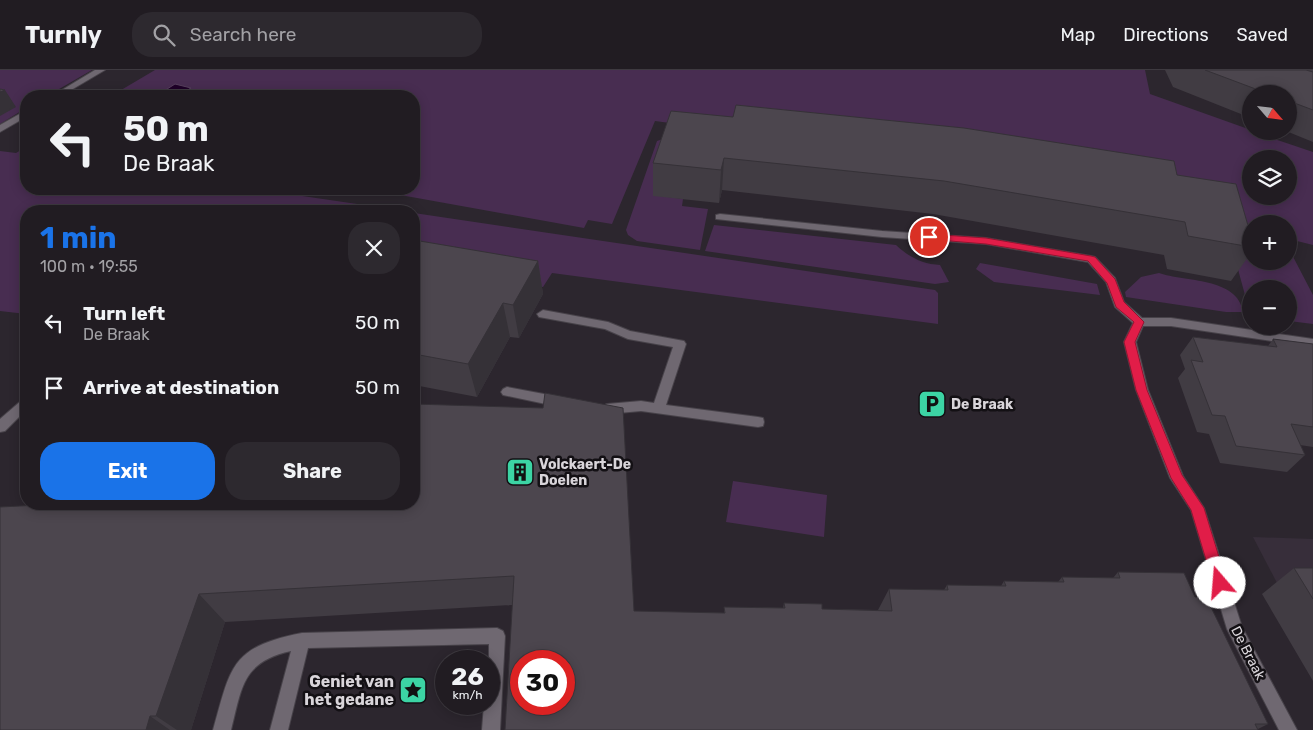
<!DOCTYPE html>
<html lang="en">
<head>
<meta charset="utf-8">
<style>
	body { margin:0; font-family:Rubik,sans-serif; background:#2d292f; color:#f1f3f6; height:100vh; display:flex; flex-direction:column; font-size:19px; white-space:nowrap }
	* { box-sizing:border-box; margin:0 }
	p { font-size:16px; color:#a2a1a5 }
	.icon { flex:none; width:28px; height:28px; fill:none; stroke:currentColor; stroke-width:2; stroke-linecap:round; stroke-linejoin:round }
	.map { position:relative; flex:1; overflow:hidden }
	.details { position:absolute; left:20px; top:135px; width:400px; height:305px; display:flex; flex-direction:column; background:#211c22; border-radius:20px; box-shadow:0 2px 12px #0003,0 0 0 1px #3e3a40 }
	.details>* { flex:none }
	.top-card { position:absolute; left:20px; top:20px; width:400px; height:105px; border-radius:20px; box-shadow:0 2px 12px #0003,0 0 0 1px #3e3a40; background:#211c22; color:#f1f3f6; overflow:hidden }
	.needle { width:32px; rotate:118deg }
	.tools { position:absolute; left:1242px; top:15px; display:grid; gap:10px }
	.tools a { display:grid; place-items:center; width:55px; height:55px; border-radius:50%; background:#211c22; box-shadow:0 2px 12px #0003,0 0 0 1px #3e3a40; font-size:25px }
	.speed { position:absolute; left:435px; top:580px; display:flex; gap:10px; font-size:25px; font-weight:700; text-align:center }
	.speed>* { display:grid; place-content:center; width:65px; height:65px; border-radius:50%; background:#211c22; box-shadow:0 2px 12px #0003,0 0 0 1px #3e3a40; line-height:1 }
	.speed small { font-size:12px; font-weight:400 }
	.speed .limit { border:8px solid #d22; background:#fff; color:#111 }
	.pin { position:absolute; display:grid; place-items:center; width:42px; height:42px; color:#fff; margin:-21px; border:2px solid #fff; border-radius:50%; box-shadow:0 1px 5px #0007 }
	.me { position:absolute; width:55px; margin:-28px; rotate:342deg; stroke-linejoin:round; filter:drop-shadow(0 0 4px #0008) }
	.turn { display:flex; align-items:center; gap:18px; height:105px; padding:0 20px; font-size:22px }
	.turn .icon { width:65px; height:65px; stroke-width:2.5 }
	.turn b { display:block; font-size:35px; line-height:42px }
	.round { display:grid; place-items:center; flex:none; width:52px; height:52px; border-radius:20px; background:#2d292f }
	.summary { display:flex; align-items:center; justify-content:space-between; height:85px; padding:0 20px }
	h1 { font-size:30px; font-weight:700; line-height:38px; color:#1a73e8 }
	.cta { display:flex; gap:10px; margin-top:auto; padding:10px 20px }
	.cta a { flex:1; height:58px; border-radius:20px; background:#1a73e8; color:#fff; font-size:20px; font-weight:700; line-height:58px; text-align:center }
	.cta a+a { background:#2d292f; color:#f1f3f6 }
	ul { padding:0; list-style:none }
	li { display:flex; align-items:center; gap:15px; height:65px; padding:0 20px }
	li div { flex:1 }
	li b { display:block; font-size:19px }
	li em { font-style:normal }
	header { display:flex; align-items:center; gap:30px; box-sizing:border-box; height:70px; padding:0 25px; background:#211c22; border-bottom:1px solid #3e3a40 }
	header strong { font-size:24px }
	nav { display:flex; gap:28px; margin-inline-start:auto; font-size:18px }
	.search { width:350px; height:45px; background:#2d292f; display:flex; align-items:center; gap:12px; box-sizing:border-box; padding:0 18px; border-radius:20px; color:#a2a1a5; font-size:19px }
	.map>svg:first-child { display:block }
</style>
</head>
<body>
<header>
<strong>Turnly</strong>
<div class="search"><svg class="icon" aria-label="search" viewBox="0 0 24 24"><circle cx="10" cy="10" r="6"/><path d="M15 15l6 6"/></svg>Search here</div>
<nav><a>Map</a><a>Directions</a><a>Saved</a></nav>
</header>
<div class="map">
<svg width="1313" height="660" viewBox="0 0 1313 660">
	<rect width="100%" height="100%" fill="#2c262e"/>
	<path fill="#372e3a" d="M1253,467l60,2v113z"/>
	<path fill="#482d51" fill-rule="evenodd" d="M0,0h92l-45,26h-21v12l-26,16z
		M155,0h990l5,24 101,36v1l62,21v93l-24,-6v-15h-38v6l-20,-5 -23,-31 -553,-73 -43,103 -24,-4 -4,8 -217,-39h47v-93h-303zM1251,89h38v37h-38z
		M663,69l-10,56 30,4 -1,7 26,3 -8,41 -63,-9 -9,-6 -2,-5 31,-89z
		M26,77v42h252l-3,3 130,19h-379v103l-26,-3v-160l16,2z
		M414,143l521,77 3,3v31l-386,-51 -9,14 -129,-23z
		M714,155l182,20c13,12 26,19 44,20l9,17 -14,2 -230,-33z
		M1230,170l21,3v18h38v-12l24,46v29l-24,-3v-32h-38v13l-6,-7z
		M980,193l117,21 3,11 -106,-13 -18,-13z
		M1159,203c25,9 79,4 84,39h-17l-100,-15 -1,-5 16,-15z
		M733,411l94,14 -3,42 -98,-15z"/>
	<path fill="#1e0028" stroke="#56405d" d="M175,14l16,4 -14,8h-21z"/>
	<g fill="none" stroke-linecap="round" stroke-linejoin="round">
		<g stroke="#474249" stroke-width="2">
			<path id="minor" d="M95,0h10l-44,26h-9z
				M23,42h3v5l-26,15v-7z
				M720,144l162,17 104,7 105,18 4,1 20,21 9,24 18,16h29l142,21v8l-142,-21h-28l-7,16 12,48 35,86 21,32 38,119 55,103h-18l-52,-101 -36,-119 -21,-32 -34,-88 -12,-48 9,-19 -18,-16 -9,-25 -18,-20 -102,-18 -104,-7 -166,-18v-4z
				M543,240l65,12 22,9 54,10 2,3 -20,61 92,12 5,1 1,4 -1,4 -5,1 -117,-16 -34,3 -4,-2 -2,-3 2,-3 4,-2 34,-3 13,2 19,-56 -45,-8 -23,-10 -66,-12 -2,-3z
				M507,317l53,10 4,2 2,3 -2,3 -4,2 -57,-12 -2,-3 2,-3z
				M26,328v12l-21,21 -5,1v-13l22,-19z
				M497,558l6,3 2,5 -5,94h-18l2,-26h5v-60l-181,4 -20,82h-18l21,-79c-49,11 -49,36 -60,79h-18c18,-63 17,-83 89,-97z"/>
		</g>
		<use href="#minor" fill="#6f6871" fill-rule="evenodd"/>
	</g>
	<path fill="#413c43" d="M1165,0h148v72l-27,-11h3v-37h-38v24l-78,-31z
		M733,47l444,58 74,61v17l-20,28 -64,-12 -3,-14 -231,-41 -211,-24 -3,13 -66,-7v-33z
		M414,170l124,21 5,33 -24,44 -9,-1 -33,60 -63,-12z
		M1193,267l75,9 5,-7 40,5v103l-13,-2 5,10 -18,17 -67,-9 -11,-29 -12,-2 -19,-54 7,-9 -5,-14z
		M414,434l220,107 90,2v-6l59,1 1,-5 38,6 56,1 11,-21 55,1 3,-5 54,1 3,-5 54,1 4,-5 51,1 5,-6 77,25 73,127 -10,5 -746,-124 -287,17 -34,108h-191v-223z
		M1294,498h19v113l-51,-87z"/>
	<path fill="#353137" d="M5,20l11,17 -16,9v-24z
		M724,88l-2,32 -3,13 2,-33z
		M538,191l5,33 -24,44 -6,-33z
		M503,233l7,34 -33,60 -9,-33z
		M199,524l26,28 -34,108h-14l-21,-14z
		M150,646l20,14h-24z"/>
	<path fill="#4c464e" stroke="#353137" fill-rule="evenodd" d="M1205,0h101l7,2v38l-24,-9v-7h-20z
		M0,19l5,1 -5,2z
		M736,35l228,23 210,33 3,14 59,9 15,52v11l-63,-11 -3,-14 -241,-41 -220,-23 -3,12 -68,-7 18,-52 62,6z
		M414,170l124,21 -25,44 -10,-2 -35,61 -54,-10z
		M1193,267l84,10 -4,-8 40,5v83l-22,-3 14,31 -69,-9 -11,-30 -13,-1 -21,-55 12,2z
		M545,323l78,15 11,203 91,2 -1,-6 61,1 -1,-5 38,1v5l70,2 -3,-22 59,1 -1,-5 59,1 -2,-5 60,1 -2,-5 58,1 -2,-6 66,1 11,24h11l62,127h-13l3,6h-753l9,-154 -315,18 -43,122h-6l-4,14h-146v-223l60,-3h354v-100l129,4zM521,591h43v43h-43z
		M1294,498h19v31z"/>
	<path fill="#e11d48" stroke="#92132f" d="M929,164l57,4 105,18 4,1 20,22 9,23 20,20 -9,20 12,48 35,85 22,33 23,75 -2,5 -5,1 -5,-1 -2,-5 -22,-73 -20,-32 -35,-88 -12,-48 10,-20 -18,-15 -9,-24 -19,-22 -102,-17 -60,-5v-4z"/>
	<defs>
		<g id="parking-square" transform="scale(1.4375)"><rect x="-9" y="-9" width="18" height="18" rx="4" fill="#3cd4a4" stroke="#131014"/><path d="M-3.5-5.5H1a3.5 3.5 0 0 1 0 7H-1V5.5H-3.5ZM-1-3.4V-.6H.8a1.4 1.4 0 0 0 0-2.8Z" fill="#111"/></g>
		<g id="building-square" transform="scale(1.4375)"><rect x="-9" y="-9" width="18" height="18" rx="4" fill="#3cd4a4" stroke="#131014"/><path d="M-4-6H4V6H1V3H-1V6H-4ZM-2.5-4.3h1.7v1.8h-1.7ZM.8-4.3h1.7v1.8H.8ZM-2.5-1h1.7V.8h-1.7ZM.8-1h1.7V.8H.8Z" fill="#111"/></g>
		<g id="sight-square" transform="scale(1.4375)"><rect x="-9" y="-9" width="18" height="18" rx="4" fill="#3cd4a4" stroke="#131014"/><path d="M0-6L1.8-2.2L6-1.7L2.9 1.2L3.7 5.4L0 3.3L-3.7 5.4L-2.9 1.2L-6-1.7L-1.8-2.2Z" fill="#111"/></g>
	</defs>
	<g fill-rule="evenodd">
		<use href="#parking-square" x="932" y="334"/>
		<use href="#building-square" x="520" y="402"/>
		<use href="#sight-square" x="413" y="620"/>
	</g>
	<g text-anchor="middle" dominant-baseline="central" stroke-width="5" stroke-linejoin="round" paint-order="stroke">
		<g font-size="14" font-weight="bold" fill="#d9d5da" stroke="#131014" text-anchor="start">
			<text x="951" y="334">De Braak</text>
			<text x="539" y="394">Volckaert-De<tspan x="539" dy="16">Doelen</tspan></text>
		</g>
		<g font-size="14" fill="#d9d5da" stroke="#131014">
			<text transform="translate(1248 583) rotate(63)">De Braak</text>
		</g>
		<g font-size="16" font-weight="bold" fill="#d9d5da" stroke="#131014" text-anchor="end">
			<text x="394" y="611">Geniet van<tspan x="394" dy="18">het gedane</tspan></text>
		</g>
	</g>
</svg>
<div class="tools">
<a><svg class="needle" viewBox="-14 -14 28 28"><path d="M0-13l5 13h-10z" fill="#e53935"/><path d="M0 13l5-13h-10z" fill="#a2a1a5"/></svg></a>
<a><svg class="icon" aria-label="layers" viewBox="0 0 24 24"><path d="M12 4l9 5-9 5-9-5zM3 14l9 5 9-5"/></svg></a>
<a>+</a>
<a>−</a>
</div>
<div class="speed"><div>26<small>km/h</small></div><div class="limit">30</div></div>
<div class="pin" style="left:929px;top:167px;background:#d93025"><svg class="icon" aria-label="arrive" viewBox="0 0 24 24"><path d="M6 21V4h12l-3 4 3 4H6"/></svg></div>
<svg class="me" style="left:1220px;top:513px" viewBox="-20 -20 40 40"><circle r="19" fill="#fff"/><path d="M0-13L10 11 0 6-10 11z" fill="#e11d48"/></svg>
<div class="top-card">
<div class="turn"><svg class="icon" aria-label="left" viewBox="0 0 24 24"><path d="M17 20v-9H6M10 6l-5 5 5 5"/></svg><div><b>50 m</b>De Braak</div></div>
</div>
<section class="details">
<div class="summary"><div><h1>1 min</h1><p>100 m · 19:55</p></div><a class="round"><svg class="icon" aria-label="close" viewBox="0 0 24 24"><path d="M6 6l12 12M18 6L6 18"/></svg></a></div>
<ul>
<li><svg class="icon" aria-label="left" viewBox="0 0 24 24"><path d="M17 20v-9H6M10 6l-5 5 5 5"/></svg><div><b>Turn left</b><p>De Braak</p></div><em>50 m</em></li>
<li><svg class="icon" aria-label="arrive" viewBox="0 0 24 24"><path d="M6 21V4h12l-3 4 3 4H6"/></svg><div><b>Arrive at destination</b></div><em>50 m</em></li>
</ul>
<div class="cta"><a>Exit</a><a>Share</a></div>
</section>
</div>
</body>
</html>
